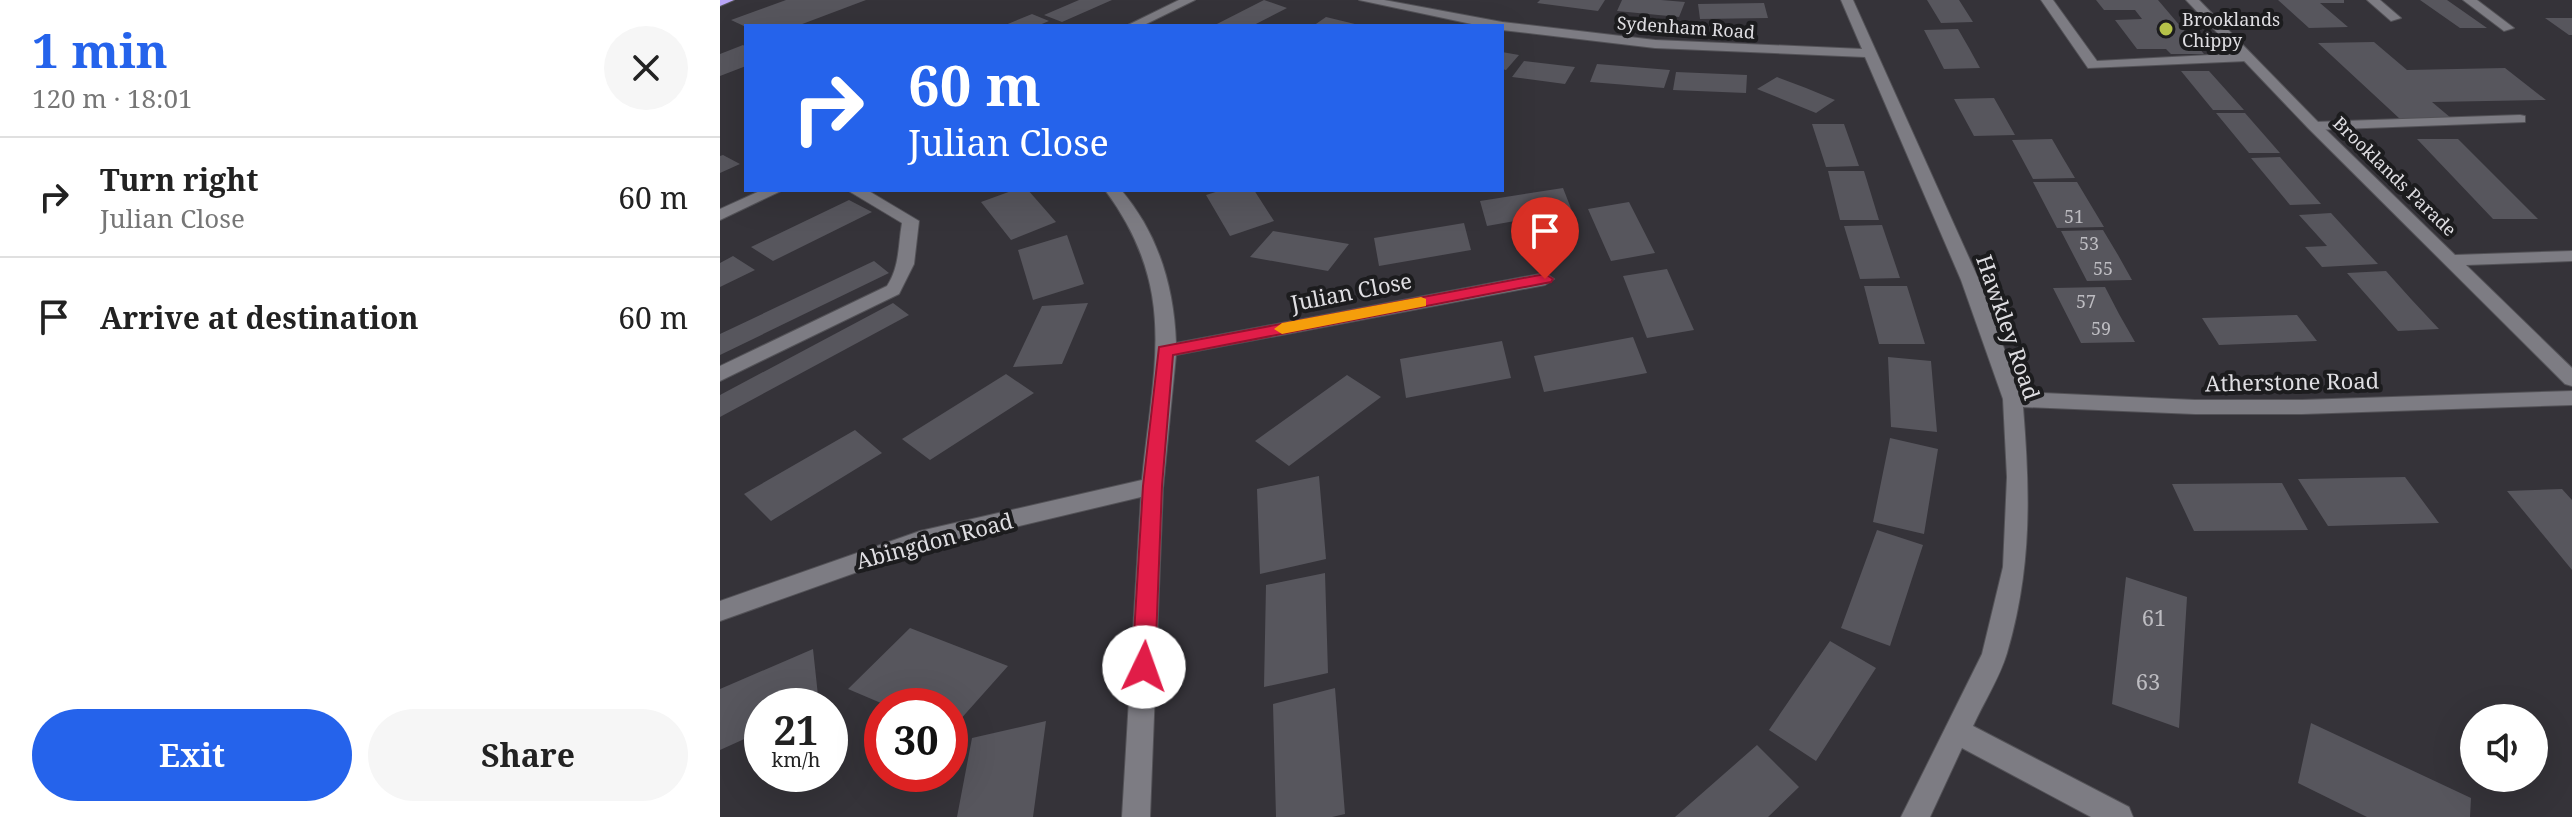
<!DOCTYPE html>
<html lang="en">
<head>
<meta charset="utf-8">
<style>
	body { margin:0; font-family:"Noto Serif",serif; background:#f6f6f6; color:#222; height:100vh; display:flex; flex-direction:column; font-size:30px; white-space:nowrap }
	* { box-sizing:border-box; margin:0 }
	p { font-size:26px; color:#767676 }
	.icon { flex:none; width:44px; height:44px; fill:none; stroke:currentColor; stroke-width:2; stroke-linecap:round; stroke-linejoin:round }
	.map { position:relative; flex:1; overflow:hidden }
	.details { display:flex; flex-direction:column; background:#fff; width:720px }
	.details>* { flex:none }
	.hud { position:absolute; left:24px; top:24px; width:760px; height:168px; border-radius:0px; box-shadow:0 8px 32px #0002; background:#2563eb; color:#fff; overflow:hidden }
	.controls { position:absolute; left:1740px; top:704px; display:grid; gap:16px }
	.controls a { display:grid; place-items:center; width:88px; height:88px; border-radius:50%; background:#fff; box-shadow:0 8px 32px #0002; font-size:40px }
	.speed { position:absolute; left:24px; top:688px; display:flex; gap:16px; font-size:40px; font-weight:700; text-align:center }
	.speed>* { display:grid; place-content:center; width:104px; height:104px; border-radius:50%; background:#fff; box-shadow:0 8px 32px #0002; line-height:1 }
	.speed small { font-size:20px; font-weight:400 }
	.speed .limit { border:12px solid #d22; background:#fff; color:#111 }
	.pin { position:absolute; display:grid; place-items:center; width:68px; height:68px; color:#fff; margin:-82px -34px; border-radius:50% 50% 50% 0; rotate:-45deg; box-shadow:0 0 8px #0007 }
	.pin .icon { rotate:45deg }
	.me { position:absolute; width:88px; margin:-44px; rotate:3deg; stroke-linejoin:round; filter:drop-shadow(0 0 6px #0008) }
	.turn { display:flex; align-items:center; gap:28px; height:168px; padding:0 32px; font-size:36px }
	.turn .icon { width:104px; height:104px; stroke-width:2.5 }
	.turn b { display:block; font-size:56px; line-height:68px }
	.round { display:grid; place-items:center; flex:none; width:84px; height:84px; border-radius:42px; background:#f6f6f6 }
	.summary { display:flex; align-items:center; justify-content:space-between; height:136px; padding:0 32px }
	h1 { font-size:48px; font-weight:700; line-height:60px; color:#2563eb }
	.button { display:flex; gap:16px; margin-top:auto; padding:16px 32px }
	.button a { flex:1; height:92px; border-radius:48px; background:#2563eb; color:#fff; font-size:32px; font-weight:700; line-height:92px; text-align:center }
	.button a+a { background:#f6f6f6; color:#222 }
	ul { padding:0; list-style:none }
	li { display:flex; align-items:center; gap:24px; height:120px; padding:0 32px; border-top:2px solid #e0e0e0 }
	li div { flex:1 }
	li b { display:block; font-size:30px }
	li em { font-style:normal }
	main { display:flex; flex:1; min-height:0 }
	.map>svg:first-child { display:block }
</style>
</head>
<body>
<main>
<section class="details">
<div class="summary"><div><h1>1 min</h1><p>120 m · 18:01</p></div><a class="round"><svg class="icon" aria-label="close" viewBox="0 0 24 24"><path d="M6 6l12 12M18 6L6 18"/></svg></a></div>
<ul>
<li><svg class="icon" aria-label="right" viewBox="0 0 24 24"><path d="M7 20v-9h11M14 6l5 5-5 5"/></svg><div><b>Turn right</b><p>Julian Close</p></div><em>60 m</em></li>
<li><svg class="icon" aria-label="arrive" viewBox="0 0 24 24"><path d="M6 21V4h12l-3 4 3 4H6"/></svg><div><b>Arrive at destination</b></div><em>60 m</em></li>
</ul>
<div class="button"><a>Exit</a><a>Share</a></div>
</section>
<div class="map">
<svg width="1852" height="817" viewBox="0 0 1852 817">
	<rect width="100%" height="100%" fill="#353339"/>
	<path fill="#57565d" d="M66,0h80l-69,26 -51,1 -15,-7z
		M359,0h33l-50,22 -18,-7z
		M544,0l23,8 -35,18h-39z
		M820,0h65l-7,11 -61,-8z
		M902,0h39l24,2 -6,15 -62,-6z
		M1207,0h32l14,22 -32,1z
		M1376,0h62l46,54h-33l-5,-5h-29l-22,-29 27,-1 -7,-9h-31z
		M1558,0h66v3h-24l28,24 -39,1z
		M1700,0h27l40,28h-27z
		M1044,3l4,15 -68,1 -2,-15z
		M312,14l17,7 -12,5h-34z
		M606,17l33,8v1h-46z
		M1825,18h27v17h-3z
		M1238,29l11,19 11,20 -36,1 -20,-39z
		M1654,42l33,28 98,-2 41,32 -114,2 19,16 -51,1 -82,-76z
		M23,45l3,2v19l-26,10v-22z
		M782,52l17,3 -13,15 -4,-1z
		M804,61l51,6 -10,17 -53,-7z
		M877,64l73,6 -6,18 -74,-6z
		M1461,71h28l35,39h-31z
		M956,72l71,3 -1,18 -73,-3z
		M1057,77l29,11 29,12 -19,13 -59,-24z
		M1274,98l21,37 -41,1 -20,-37z
		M1496,113h29l35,40h-31z
		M1092,124h32l15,42 -33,1z
		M1332,139l11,19 12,20 -42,1 -21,-39z
		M1697,139h41l80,80h-45z
		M3,155l17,9 -20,9v-17z
		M1560,157l20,23 21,24 -31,1 -39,-47z
		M1108,171h36l15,49h-39z
		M1313,182h44l27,45 -47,1z
		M843,188l9,23 -85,15 -7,-25z
		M294,190h14l28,32 -45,18 -30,-38z
		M502,190h32l20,31 -44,15 -24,-41z
		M129,200l23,12 -99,49 -22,-14z
		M909,202l26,51 -44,8 -23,-52z
		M1611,213l21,23 26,28 -56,3 -17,-20 22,-1 -28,-31z
		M744,223l7,27 -92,16 -5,-28z
		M1162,225l18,53 -40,1 -16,-53z
		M1383,230l15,25 14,25 -45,1 -26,-50z
		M553,231l76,13 -21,27 -78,-14z
		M347,235l17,49 -51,16 -15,-50z
		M13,256l22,14 -35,17v-24z
		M154,261l15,12 -169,82v-21z
		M947,269l27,61 -47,8 -24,-62z
		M1666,271l25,28 28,30 -41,2 -51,-58z
		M1144,286h43l18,58h-46z
		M1385,287l14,27 16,28 -54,1 -28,-55z
		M173,303l16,12 -189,102v-22z
		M368,303l-26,61 -49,3 29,-61z
		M1577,315l20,26 -98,4 -17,-27z
		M913,337l14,36 -103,19 -10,-36z
		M782,341l9,37 -105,20 -6,-39z
		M1168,357l43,4 6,71 -46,-5z
		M286,374l28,19 -104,67 -28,-21z
		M627,375l34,22 -92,69 -34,-25z
		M135,430l27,23 -111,68 -27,-27z
		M1170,438l48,11 -14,85 -51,-12z
		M599,476l7,83 -66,15 -3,-85z
		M1685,477l34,46 -111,3 -30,-47z
		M1562,483l26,47 -114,1 -22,-47z
		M1842,489l10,11v70l-65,-79z
		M1157,530l46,15 -33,101 -49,-18z
		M605,573l3,100 -64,14 2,-102z
		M1406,577l61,20 -8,131 -67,-24z
		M190,628l98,38 -58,65v-25h-62l-40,-17z
		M1110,641l46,27 -60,93 -47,-31z
		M93,649l6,56 -57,1v25l-42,19v-61z
		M615,688l10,126 -13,3h-56l-3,-113z
		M326,721l-13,96h-76l15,-79z
		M1591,723l160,75 -1,19h-103l-69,-34z
		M1037,745l42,42 -31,30h-93z"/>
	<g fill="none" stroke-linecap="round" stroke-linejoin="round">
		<g stroke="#535257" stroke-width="2">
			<path id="lane" d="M1321,0h12l44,61 150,-8 7,4 -7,4 -159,7z
				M1647,0h13l21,18 -10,3z
				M1743,0h14l37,28 -10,3z
				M1800,115l5,1v6l-211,8 -7,-4 7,-4z
				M127,190h20l52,31 -5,43 -15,30 -179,87v-15l167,-80c13,-20 11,-41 15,-63z"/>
		</g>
		<g stroke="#535257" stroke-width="2">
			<path id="street" d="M459,0h16l-53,26h-16z
				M639,0h25l118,22 153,18 207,9 -21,-49h12l126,280 41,112 175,8h107l270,-9v14l-270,9h-107l-172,-7c7,86 9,161 -16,246 -7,24 -23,49 -34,73l156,81 4,10h-42l-129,-69 -32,69h-29l81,-163 21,-87 4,-90 -4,-78 -42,-119 -96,-223 -210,-9 -153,-18v-4h-21z
				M1466,0h13l120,123 136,132 117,-4v10l-106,4 106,103v18l-7,-2 -256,-255z
				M42,190h21l-63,30v-11z
				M385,190h16c37,43 53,97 55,153l369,-70 9,6 -9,6 -369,70 -13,133 -13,329h-28l19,-320 -219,52 -202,72v-20l200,-70 222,-51c11,-114 37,-190 -37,-290z"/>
		</g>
		<g stroke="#535257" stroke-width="2">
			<path id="highway" d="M0,0h14l-14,6z"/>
		</g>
		<use href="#lane" fill="#7d7c83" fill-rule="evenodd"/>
		<use href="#street" fill="#7d7c83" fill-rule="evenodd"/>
		<use href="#highway" fill="#b9a5f8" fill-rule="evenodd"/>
	</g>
	<path fill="#e11d48" stroke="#92132f" stroke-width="2" d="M825,274l8,5 -2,3 -378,73 -11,131 -7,181 -3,7 -8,3 -8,-3 -4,-7 11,-181 16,-139z"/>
	<path fill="#f59e0b" d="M701,297l5,2v7l-144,28 -8,-5 8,-6z"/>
	<circle fill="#b5c249" stroke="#1c1c1e" stroke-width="3" cx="1446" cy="29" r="8"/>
	<g text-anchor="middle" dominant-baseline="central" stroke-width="8" stroke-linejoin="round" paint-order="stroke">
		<g font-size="18" fill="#dfdee2" stroke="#1c1c1e" text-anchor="start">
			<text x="1462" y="19">Brooklands<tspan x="1462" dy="21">Chippy</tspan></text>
		</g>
		<g font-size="18" fill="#dfdee2" stroke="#1c1c1e">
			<text transform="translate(966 27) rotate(4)">Sydenham Road</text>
			<text transform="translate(1675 176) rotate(44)">Brooklands Parade</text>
		</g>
		<g font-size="18" fill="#bdbcc1">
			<text x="1354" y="216">51</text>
			<text x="1369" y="243">53</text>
			<text x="1383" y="268">55</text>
			<text x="1366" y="301">57</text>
			<text x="1381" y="328">59</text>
		</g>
		<g font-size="22" fill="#dfdee2" stroke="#1c1c1e">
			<text transform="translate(631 291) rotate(-11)">Julian Close</text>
			<text transform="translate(1289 327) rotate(71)">Hawkley Road</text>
			<text transform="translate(1572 381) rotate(-1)">Atherstone Road</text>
			<text transform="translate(214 540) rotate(-15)">Abingdon Road</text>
		</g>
		<g font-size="22" fill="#bdbcc1">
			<text x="1434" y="617">61</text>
			<text x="1428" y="681">63</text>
		</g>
	</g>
</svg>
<div class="controls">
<a><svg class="icon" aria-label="sound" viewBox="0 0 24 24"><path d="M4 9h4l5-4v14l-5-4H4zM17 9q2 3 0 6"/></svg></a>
</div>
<div class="speed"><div>21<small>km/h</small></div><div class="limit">30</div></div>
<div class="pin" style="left:825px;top:279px;background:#d93025"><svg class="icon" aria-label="arrive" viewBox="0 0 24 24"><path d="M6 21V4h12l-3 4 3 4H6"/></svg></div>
<svg class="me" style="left:424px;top:667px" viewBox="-20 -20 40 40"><circle r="19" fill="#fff"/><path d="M0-13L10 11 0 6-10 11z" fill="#e11d48"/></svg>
<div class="hud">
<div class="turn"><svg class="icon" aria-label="right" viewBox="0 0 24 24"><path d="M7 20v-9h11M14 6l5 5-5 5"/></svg><div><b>60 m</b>Julian Close</div></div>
</div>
</div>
</main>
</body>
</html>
